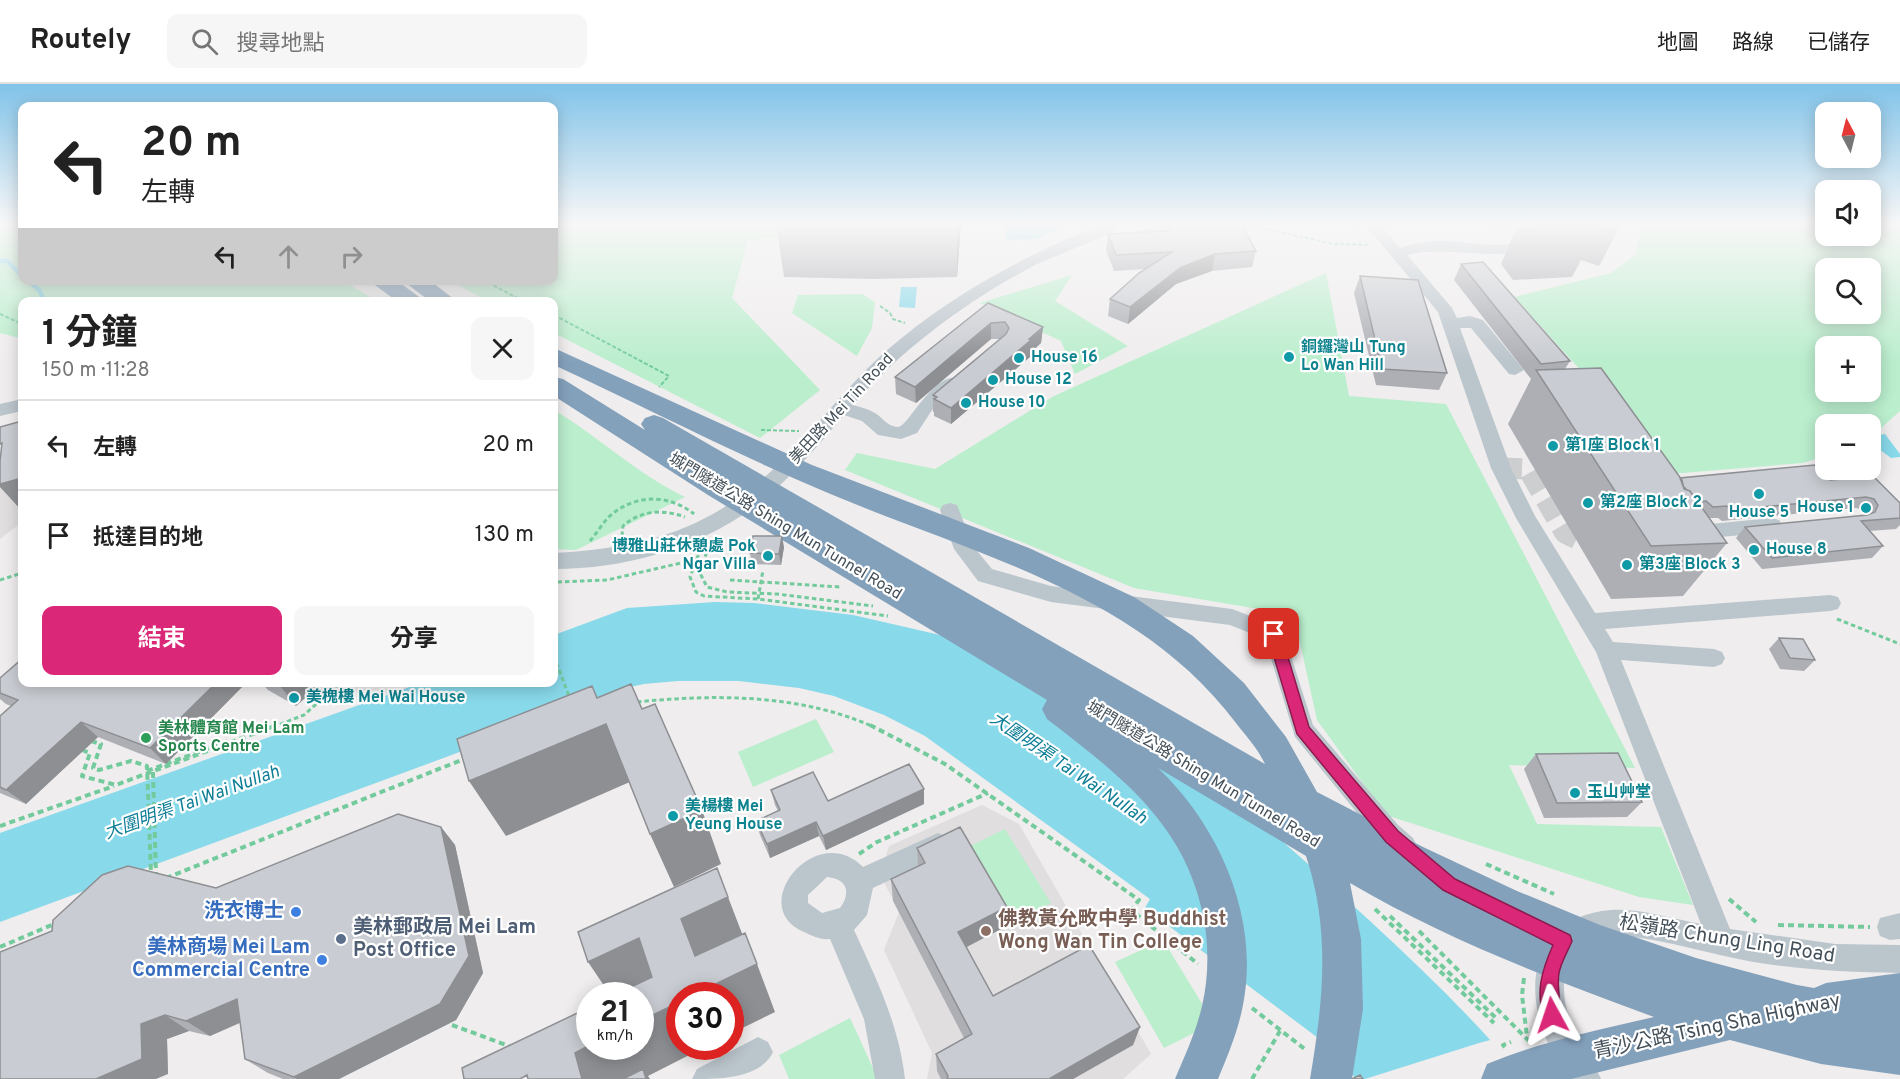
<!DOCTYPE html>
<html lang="zh-TW">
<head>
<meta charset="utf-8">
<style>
	body { margin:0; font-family:Overpass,"Noto Sans TC",sans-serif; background:#f6f6f6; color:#222; height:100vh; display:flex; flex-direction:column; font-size:22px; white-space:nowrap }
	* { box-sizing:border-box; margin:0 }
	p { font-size:20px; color:#767676 }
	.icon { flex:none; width:33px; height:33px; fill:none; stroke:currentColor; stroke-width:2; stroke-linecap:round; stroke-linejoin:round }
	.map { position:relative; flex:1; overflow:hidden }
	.drawer { position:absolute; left:18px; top:213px; width:540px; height:390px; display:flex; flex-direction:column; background:#fff; border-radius:12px; box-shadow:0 3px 15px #0003 }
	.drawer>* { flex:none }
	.guide { position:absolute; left:18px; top:18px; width:540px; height:183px; border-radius:12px; box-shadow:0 3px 15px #0003; background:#fff; color:#222; overflow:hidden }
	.needle { width:39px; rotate:353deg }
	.controls { position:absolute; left:1815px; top:18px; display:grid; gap:12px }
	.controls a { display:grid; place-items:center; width:66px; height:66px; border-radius:12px; background:#fff; box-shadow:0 3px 15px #0003; font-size:30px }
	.speed { position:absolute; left:576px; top:898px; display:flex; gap:12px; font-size:30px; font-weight:700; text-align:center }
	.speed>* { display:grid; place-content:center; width:78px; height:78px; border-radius:50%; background:#fff; box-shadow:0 3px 15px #0003; line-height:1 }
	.speed small { font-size:15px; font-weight:400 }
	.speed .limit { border:9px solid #d22; background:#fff; color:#111 }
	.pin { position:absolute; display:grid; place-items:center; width:51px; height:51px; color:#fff; margin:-26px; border-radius:12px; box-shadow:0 3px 9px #0006 }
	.me { position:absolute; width:66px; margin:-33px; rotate:355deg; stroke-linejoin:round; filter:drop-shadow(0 0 4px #0008) }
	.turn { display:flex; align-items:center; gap:21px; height:126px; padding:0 24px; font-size:27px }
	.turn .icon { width:78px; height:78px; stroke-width:2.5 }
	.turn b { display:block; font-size:42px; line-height:51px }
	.lanes { display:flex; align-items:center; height:57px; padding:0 24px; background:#0003; justify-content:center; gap:30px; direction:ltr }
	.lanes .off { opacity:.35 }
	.round { display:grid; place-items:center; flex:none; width:63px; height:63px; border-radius:12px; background:#f6f6f6 }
	.head { display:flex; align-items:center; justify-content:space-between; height:102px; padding:0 24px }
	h1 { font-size:36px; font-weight:700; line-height:45px }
	.button { display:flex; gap:12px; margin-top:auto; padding:12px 24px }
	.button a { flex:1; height:69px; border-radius:12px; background:#db2777; color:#fff; font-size:24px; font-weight:700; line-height:69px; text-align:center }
	.button a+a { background:#f6f6f6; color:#222 }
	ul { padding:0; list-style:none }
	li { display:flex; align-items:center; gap:18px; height:90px; padding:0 24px; border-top:2px solid #e0e0e0 }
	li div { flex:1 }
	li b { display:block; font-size:22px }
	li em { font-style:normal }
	header { display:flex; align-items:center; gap:36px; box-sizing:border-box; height:84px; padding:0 30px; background:#fff; border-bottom:2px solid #e0e0e0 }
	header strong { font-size:28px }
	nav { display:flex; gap:33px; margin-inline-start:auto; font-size:21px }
	.search { width:420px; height:54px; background:#f6f6f6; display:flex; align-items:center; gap:15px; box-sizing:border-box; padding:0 21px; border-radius:12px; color:#767676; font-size:22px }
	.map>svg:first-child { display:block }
</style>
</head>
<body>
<header>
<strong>Routely</strong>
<div class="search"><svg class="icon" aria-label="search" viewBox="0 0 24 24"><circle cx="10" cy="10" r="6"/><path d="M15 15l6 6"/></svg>搜尋地點</div>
<nav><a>地圖</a><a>路線</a><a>已儲存</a></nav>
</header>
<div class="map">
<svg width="1900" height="995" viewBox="0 0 1900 995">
	<rect width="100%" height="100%" fill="#efeded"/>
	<path fill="#e0dedf" d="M22,364v74l-22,17v-85z
		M982,721l37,19 132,230 -28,25h-196l5,-26 -48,-103 15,-38 -19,-38 9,-28z"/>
	<path fill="#baeecd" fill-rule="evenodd" d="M0,139h22v57l321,1 34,20 -355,1v40l-2,-4 -20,-5z
		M554,139h297l-2,5 -101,13 -16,57 88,92 -60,48 -206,-105v-31l-67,-1 -36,-20 103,-1z
		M1642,139h183l1,13h44l1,-13h29v188l-29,26 -1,-13h-44l-1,32 -22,7 -133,11 -46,-56 -110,-121 97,-24 24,-18zM1826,184h44v46h-44zM1826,262h44v46h-44z
		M1326,189l23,123 97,8 189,364 -126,-3 28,59 124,3 32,78 -54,-8 -253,-82 -69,-95 -23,-105 -160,-27 -289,-118 12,-17 78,16 119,-73z
		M1072,191l-17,26 73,45 -53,28 -14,-33 -81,-38z
		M862,210l13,8 -3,26 -15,28 -65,-43 6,-18z
		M554,326c45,27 83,64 131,87l-109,53 -22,-1z
		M816,635l18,33 -81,35 -15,-35z
		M1005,745l46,74 -42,22 -45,-76z
		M1163,856l51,83 -50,25 -49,-86z
		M850,934l28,61h-89l-10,-24z"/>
	<path fill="#88d9ea" d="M1005,139h64l1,2 -34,14 -30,1z
		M901,203h16l-2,21 -16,-1z
		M1885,350l15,20v3l-9,1 -20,-15 1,-7z
		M715,518l39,1 99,12 122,28 289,183c37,30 71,63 106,95 54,50 107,101 154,158h-168l-30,-35 -181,-136 5,-9 -225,-163 -41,-21 -50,-19 -35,-8 -60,-7h-61l-34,3 -28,6 -159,63 -457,169v-89l421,-150 133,-1v-47l73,-27z"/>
	<path fill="#efeded" d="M1494,955l33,40h-162l114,-36z"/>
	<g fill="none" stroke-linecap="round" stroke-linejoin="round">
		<path stroke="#88d9ea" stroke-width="4.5" d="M0,177h7l15,15
			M28,196l12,11 4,11"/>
		<path stroke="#cdced0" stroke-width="21" stroke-dasharray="21 10" stroke-linecap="butt" d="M1501,384l27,1 37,64 14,7 24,1"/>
		<path stroke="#73cb9d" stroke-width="2" stroke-dasharray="4 2" stroke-linecap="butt" d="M1346,139l11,8
			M1240,143l22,1 72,16 36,1
			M483,196l42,22
			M880,222l10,7 3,6 12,4
			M0,230l22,10
			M554,231l115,61 -10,11
			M761,346l38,1"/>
		<path stroke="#73cb9d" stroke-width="3" stroke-dasharray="4.5 3" stroke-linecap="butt" d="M622,452l1,-10c18,-16 40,-17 62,-9
			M590,457c7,-8 13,-19 21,-26 25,-21 58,-21 83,-1
			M708,461l-7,30 6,12 20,5 50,2 96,12
			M701,464l-11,29 6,15 8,4 54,3 130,17
			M0,496l22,-7
			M730,496l111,7
			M554,505l4,-7 49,-2 87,-20
			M758,515l5,-29
			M1837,535l63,25
			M554,572l16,43
			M637,618c79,-8 163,-8 237,25
			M273,643l31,-12 37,-33"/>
		<path stroke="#73cb9d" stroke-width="4" stroke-dasharray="6 4" stroke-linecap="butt" d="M870,641l75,39 194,136 -8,10 67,54
			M91,657l10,3 -8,24 6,2 32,-9 16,5 4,108
			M82,666l8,3 -8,23 34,9 161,-60
			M147,687l81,-30 1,2
			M153,688l3,103
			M0,742l114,-40
			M859,770l18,-12 111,-49
			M1486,780l68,30
			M166,794l298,-119
			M1729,815l27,23
			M1375,825l119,114
			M1390,832l108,104
			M1778,841l92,2
			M1419,847l110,110
			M0,863l54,-23
			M1524,894l-2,17 5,42
			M1252,924l54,42
			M452,941l57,21
			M1505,963l-2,-2 8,-3
			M1252,995l28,-48"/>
		<path fill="#bbc5cc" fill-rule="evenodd" d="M1106,139h21c-8,9 -75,34 -92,42 -68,36 -131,82 -182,140 7,2 15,4 22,8 8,5 13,14 23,14 11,-1 35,-56 62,-49l3,4 -3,4 -28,24 -15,23 -16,6 -23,-4 -16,-14 -18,-6c-22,26 -45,53 -71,77 -60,52 -141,77 -219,77v-16c105,-6 167,-28 242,-106 30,-32 57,-67 90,-96 65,-56 140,-97 220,-128z
			M1160,139h23l-41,15 -7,-4z
			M1364,139h15l21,25c15,-4 31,-8 46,-7 36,1 75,15 100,-18h15c-38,54 -98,18 -154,32l45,53 5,10 13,-2 13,4 41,50 -9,5 -6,-1 -38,-46h-11l51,140 24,48 60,97 235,-18 8,2 3,6 -3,6 -8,2 -225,18 8,13 101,7 8,3 3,6 -3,6 -8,3 -93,-7 109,269 105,15 65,1v28c-60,-1 -123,-4 -180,-18 -31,-7 -63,-16 -94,-19 -19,-2 -47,2 -57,21 -4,7 -5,18 -5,26 -1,43 22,60 37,96h-32c-12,-19 -25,-39 -30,-61 -14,-58 11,-103 72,-108 29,-2 61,9 90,14l-105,-272 -80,-134 -25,-50 -53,-156z
			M22,315v12l-22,5v-12z
			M950,419l7,2 16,41 19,23 59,17 181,23 50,19 31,97 85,100 15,13 4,8 -4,8 -9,4 -9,-4 -15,-13 -85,-104 -30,-98 -35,-14 -179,-23 -73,-21 -24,-32 -14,-39 3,-5z
			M1772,434l7,2 3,5 -3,5 -7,2 -82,8 -7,-2 -3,-5 3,-5 7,-2z
			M938,749l9,4 4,8 -4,8 -74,35 -6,27 -13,15c22,48 45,95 51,149h-30l-11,-60 -34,-80c-10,1 -17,-3 -26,-7 -59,-24 11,-113 59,-65zM827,793c21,2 24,16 13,31l-18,5 -14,-10v-8z
			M1900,829v26l-10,1 -10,-4 -3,-9 3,-9z
			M758,953l10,5 5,10c-13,27 -53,27 -81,27l5,-10z"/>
		<path fill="#84a1bc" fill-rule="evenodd" d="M368,196h28l30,22h-28z
			M402,196h27l29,22h-27z
			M554,264l258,117 217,83 105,49 59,39 51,47 42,54 31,55 106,55 94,44 83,34 96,33 101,27 17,3 12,-5 74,-10v102l-79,-11 -91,-24 -159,39h-90l6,-15c53,-22 111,-34 167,-47 -103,-38 -209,-78 -304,-134l11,56 2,70 -11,70h-42c13,-76 21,-148 -4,-223l-148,-88c62,59 102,151 85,237 -5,26 -15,50 -25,74h-43c10,-24 21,-47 27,-73 7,-29 7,-62 1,-91 -19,-93 -85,-141 -156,-196l-5,-10 5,-9 -339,-205 -154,-99v-19l9,2 82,51 -4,-6 4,-6 9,-3 9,3 602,346c-7,-15 -19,-28 -29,-41 -98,-131 -264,-169 -408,-230 -93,-39 -183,-86 -274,-128z"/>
	</g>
	<path fill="#adafb5" d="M776,139h185l-4,54 -84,2 -89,-2z
		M1178,139h63l15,28 -4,16 -40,4 -36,13 -48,40 -20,-8 2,-17 35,-30 -31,2 -8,-21 2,-16 59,-3v-5l11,-1z
		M1462,139h49l-3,5z
		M1519,139h103l-23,43 -18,-6 -9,17 -59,3 -12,-16z
		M1461,180l109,97 -5,8 115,109 150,2 70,23v22l-4,4 -27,2 14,15 -11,12 -110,11 -26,-31 9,-11 122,-12 -3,-5 -8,-2 -134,13 -4,-3h-9l18,25 -44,53 -72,3 -103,-175 23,-45 -77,-99z
		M1360,192l87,97 -8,17 -63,-5 -22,-92z
		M988,219l55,24 -2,16 -11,10v4l-79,67 -17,-8v-4h-1v-17l68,-56h-10l-75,64 -20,-9 -1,-17z
		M784,463l-3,18 -29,-1 -2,-11z
		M1779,554l36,22 -11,11 -24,-2 -11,-20z
		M0,594l22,4h216l4,5 -76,77 -68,-27 -72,67 -26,-11v-77l11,-10 -5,-2 -6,-5z
		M261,598h62l-27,24 -28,-16z
		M1536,670l106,48 -15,15 -83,1 -20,-49z
		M924,705v15l-98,46 -7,-14 -49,22 -10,-23 -4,-14 22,-10 -3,-6 -4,-15 57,11z
		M441,743l14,18 28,128 -27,47 -117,59h-56l-15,-6 -23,-14 -5,-36 -30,13 -21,-5 -22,8 1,35 -168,5z
		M917,764l88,79 -39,20 27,49 147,31 -7,18 -60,34h-132l-4,-8 -1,-17 28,-16 -71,-137 -2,-22 27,-13z"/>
	<path fill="#8d8f93" d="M957,139h4l-4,54z
		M1215,170l-3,17 -36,13 -48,40 2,-17 50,-39z
		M991,239v16l-75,64 -1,-16z
		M1043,243l-2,16 -11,10v4l-79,67v-16z
		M22,394v33l-22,-24v-3z
		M782,452l2,11 -3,18 -2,-11z
		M217,598h21l4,5 -76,77 -16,-16z
		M277,598h46l-27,24z
		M81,638l17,15 -72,67 -20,-14z
		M606,640l26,57 -126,55 -37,-55z
		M924,705v15l-98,46 -3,-14z
		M702,726l19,54 -47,23 -24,-53z
		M816,738l3,14 -49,22 -3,-14z
		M441,743l14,18 28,128 -27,47 -117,59h-42l-3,-2z
		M728,813l20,52 9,15 18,48 -45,22v-38h-39l4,-40 -14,-37z
		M1007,823l-2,20 -48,25 1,-20z
		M639,854l28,50 -27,8h-29l-23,-34z
		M237,915l22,15 -49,22 -24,-15z
		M680,918v45h25l-57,29 2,3h-68l-7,-26 15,-8v2h50v-26z
		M165,931l24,16 -22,8 1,35 -12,5h-60l45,-55z
		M1140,943l-7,18 -60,34h-24z"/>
	<path fill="#c9ccd2" stroke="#8d8f93" stroke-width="1.5" d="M1179,139h62l15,28 -41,3 -35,14 -50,39 -20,-8 29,-26 33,-21 -56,3 -8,-21 61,-3 -2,-5 13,-1z
		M1534,139h64l1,2 -62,2z
		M1483,178l87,99 -29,3 -80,-100z
		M1360,192l58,4 29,93 -65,-4z
		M988,219l55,24 -14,12 2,1 -80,68 -17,-9 3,-2 -4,-2 73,-61 3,-6 -4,-6 -14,1 -76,64 -20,-10z
		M1601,284l81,112 2,9 6,2 37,52 -76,3 -115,-176z
		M22,337v57l-22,6v-23l2,-18 -2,1v-17z
		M1815,381l15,15 43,-4 27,27v15l-39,3 22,25 -111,12 -27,-31 122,-12 8,-3 3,-7 -4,-6 -8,-2 -136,13 -3,-4 -14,1 -7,-6 -9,1 -7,-11 -3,-1 -4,-4 -3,-8z
		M753,452h29l-3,18 -29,-1z
		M1779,554l24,1 12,21 -25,-2z
		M22,575v23h195l-67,66 -69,-26 -75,68 -6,-3v-71l18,-16 -18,-7v-15z
		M631,600l11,25 13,-5 47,106 -52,24 -44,-110 -137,57 -12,-42 135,-53 5,12z
		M1618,669l24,49 -85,1 -21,-49z
		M909,680l15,25 -101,47 -7,-14 -49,22 -11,-23 24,-11 -9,-20 42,-18 15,29z
		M398,730l43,13 28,129 -29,48 -146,73 -49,-18 -8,-60 -51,22 -21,-6 -24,9 1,35 -46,20h-96v-127l52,-21 1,-11 49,-45 26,-9 88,22z
		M960,743l47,80 -49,25 35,64 96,-51 51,82 -91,52h-102l1,-3 -12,-22 36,-20 -81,-155 34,-16 -8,-15z
		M717,784l11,29 -47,22 14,37 50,-23 12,31 -66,32h-11v6l-40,19v-25h-28l40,-19 -13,-39 -51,24 -10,-30z
		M590,923v38l-15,8 7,26h-54l-1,-4 -7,4h-56l-2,-11z
		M643,985l3,10h-23z
		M1360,991l3,4h-11z"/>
	<linearGradient id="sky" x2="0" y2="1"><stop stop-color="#81c3e9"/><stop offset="0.5" stop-color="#f8f7f7"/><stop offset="1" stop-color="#f8f7f7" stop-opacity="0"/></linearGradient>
	<rect width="1900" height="279" fill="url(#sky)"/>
	<path fill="#db2777" stroke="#8e194d" stroke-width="1.5" d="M1274,544l7,6 28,93 89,104 57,48 115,56 2,6c-4,10 -11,21 -13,32 -3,14 4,38 0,48l-7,3 -6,-3c-12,-27 -4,-51 7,-76l-110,-55 -57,-48 -89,-108 -30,-100z"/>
	<g fill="#0f9aa8" stroke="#fff" stroke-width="2">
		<circle cx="1289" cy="273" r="6"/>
		<circle cx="1019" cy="274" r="6"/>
		<circle cx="993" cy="296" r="6"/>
		<circle cx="966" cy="319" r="6"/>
		<circle cx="1553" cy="362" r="6"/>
		<circle cx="1759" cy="410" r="6"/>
		<circle cx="1588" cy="419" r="6"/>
		<circle cx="1866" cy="424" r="6"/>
		<circle cx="1754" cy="466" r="6"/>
		<circle cx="768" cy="472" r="6"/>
		<circle cx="1627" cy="481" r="6"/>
		<circle cx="294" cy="614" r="6"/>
		<circle cx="1575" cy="709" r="6"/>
		<circle cx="673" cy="732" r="6"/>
	</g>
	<circle fill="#2e9e5b" stroke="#fff" stroke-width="2" cx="146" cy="654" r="6"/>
	<g fill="#3f7fe0" stroke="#fff" stroke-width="2">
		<circle cx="296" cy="828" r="6"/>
		<circle cx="322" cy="876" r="6"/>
	</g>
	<circle fill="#8d6e63" stroke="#fff" stroke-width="2" cx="986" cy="847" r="6"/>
	<circle fill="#5c6f8a" stroke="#fff" stroke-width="2" cx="341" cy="855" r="6"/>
	<g text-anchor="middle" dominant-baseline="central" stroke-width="4.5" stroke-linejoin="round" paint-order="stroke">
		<g font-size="16" font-weight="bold" fill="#0d838f" stroke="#fff" text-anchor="start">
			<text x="1301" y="264">銅鑼灣山 Tung<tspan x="1301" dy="18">Lo Wan Hill</tspan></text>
			<text x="1031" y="274">House 16</text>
			<text x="1005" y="296">House 12</text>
			<text x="978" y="319">House 10</text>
			<text x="1565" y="362">第1座 Block 1</text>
			<text x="1600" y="419">第2座 Block 2</text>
			<text x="1854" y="424" text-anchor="end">House 1</text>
			<text x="1759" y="429" text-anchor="middle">House 5</text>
			<text x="756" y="463" text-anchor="end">博雅山莊休憩處 Pok<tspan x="756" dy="18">Ngar Villa</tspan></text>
			<text x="1766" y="466">House 8</text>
			<text x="1639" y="481">第3座 Block 3</text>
			<text x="306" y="614">美槐樓 Mei Wai House</text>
			<text x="1587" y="709">玉山艸堂</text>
			<text x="685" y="723">美楊樓 Mei<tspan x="685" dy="18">Yeung House</tspan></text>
		</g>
		<g font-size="16" fill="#45515a" stroke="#fff">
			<text transform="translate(842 325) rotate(-47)">美田路 Mei Tin Road</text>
			<text transform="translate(785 443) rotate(31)">城門隧道公路 Shing Mun Tunnel Road</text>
			<text transform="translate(1203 691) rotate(31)">城門隧道公路 Shing Mun Tunnel Road</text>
		</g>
		<g font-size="16" font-weight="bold" fill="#27864d" stroke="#fff" text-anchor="start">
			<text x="158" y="645">美林體育館 Mei Lam<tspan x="158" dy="18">Sports Centre</tspan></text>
		</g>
		<g font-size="18" font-style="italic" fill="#0e7e96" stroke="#fff">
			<text transform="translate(1068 685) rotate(34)">大圍明渠 Tai Wai Nullah</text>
			<text transform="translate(192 719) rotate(-20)">大圍明渠 Tai Wai Nullah</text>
		</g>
		<g font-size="20" font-weight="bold" fill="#366cbe" stroke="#fff" text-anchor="end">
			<text x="284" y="828">洗衣博士</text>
			<text x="310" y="864">美林商場 Mei Lam<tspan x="310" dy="23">Commercial Centre</tspan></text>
		</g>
		<g font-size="20" font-weight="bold" fill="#785e54" stroke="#fff" text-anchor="start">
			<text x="998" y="836">佛教黃允畋中學 Buddhist<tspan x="998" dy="23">Wong Wan Tin College</tspan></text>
		</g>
		<g font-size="20" font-weight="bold" fill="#4e5e75" stroke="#fff" text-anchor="start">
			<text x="353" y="844">美林郵政局 Mei Lam<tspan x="353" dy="23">Post Office</tspan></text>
		</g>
		<g font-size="20" fill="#45515a" stroke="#fff">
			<text transform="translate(1727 856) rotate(9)">松嶺路 Chung Ling Road</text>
			<text transform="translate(1717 943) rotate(-12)">青沙公路 Tsing Sha Highway</text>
		</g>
	</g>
</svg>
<div class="controls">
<a><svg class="needle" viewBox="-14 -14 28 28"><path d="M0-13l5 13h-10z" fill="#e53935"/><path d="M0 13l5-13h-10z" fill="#767676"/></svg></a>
<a><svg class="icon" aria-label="sound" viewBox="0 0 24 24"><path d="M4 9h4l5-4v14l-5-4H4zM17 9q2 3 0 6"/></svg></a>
<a><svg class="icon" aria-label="search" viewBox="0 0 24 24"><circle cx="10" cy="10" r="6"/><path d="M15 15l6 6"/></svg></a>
<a>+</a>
<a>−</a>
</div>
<div class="speed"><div>21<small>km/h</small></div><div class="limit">30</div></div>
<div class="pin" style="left:1274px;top:550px;background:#d93025"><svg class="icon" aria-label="arrive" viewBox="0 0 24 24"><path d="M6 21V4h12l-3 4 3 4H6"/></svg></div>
<svg class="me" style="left:1552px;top:931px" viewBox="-20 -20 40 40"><path d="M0-17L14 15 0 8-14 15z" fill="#db2777" stroke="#fff" stroke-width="4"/></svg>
<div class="guide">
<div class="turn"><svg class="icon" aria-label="left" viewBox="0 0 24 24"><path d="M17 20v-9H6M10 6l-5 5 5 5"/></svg><div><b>20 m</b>左轉</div></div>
<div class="lanes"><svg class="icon" aria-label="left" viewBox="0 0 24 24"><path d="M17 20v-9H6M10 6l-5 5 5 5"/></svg><svg class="icon off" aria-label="ahead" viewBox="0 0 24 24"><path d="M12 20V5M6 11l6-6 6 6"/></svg><svg class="icon off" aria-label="right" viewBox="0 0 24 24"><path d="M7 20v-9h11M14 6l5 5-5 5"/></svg></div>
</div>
<section class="drawer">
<div class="head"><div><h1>1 分鐘</h1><p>150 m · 11:28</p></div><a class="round"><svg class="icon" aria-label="close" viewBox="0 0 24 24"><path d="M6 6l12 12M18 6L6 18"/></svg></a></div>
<ul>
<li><svg class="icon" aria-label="left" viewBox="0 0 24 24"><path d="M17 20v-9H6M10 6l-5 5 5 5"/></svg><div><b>左轉</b></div><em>20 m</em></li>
<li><svg class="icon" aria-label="arrive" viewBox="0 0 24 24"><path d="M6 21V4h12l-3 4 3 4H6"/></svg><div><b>抵達目的地</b></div><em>130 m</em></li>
</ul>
<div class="button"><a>結束</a><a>分享</a></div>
</section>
</div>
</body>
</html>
